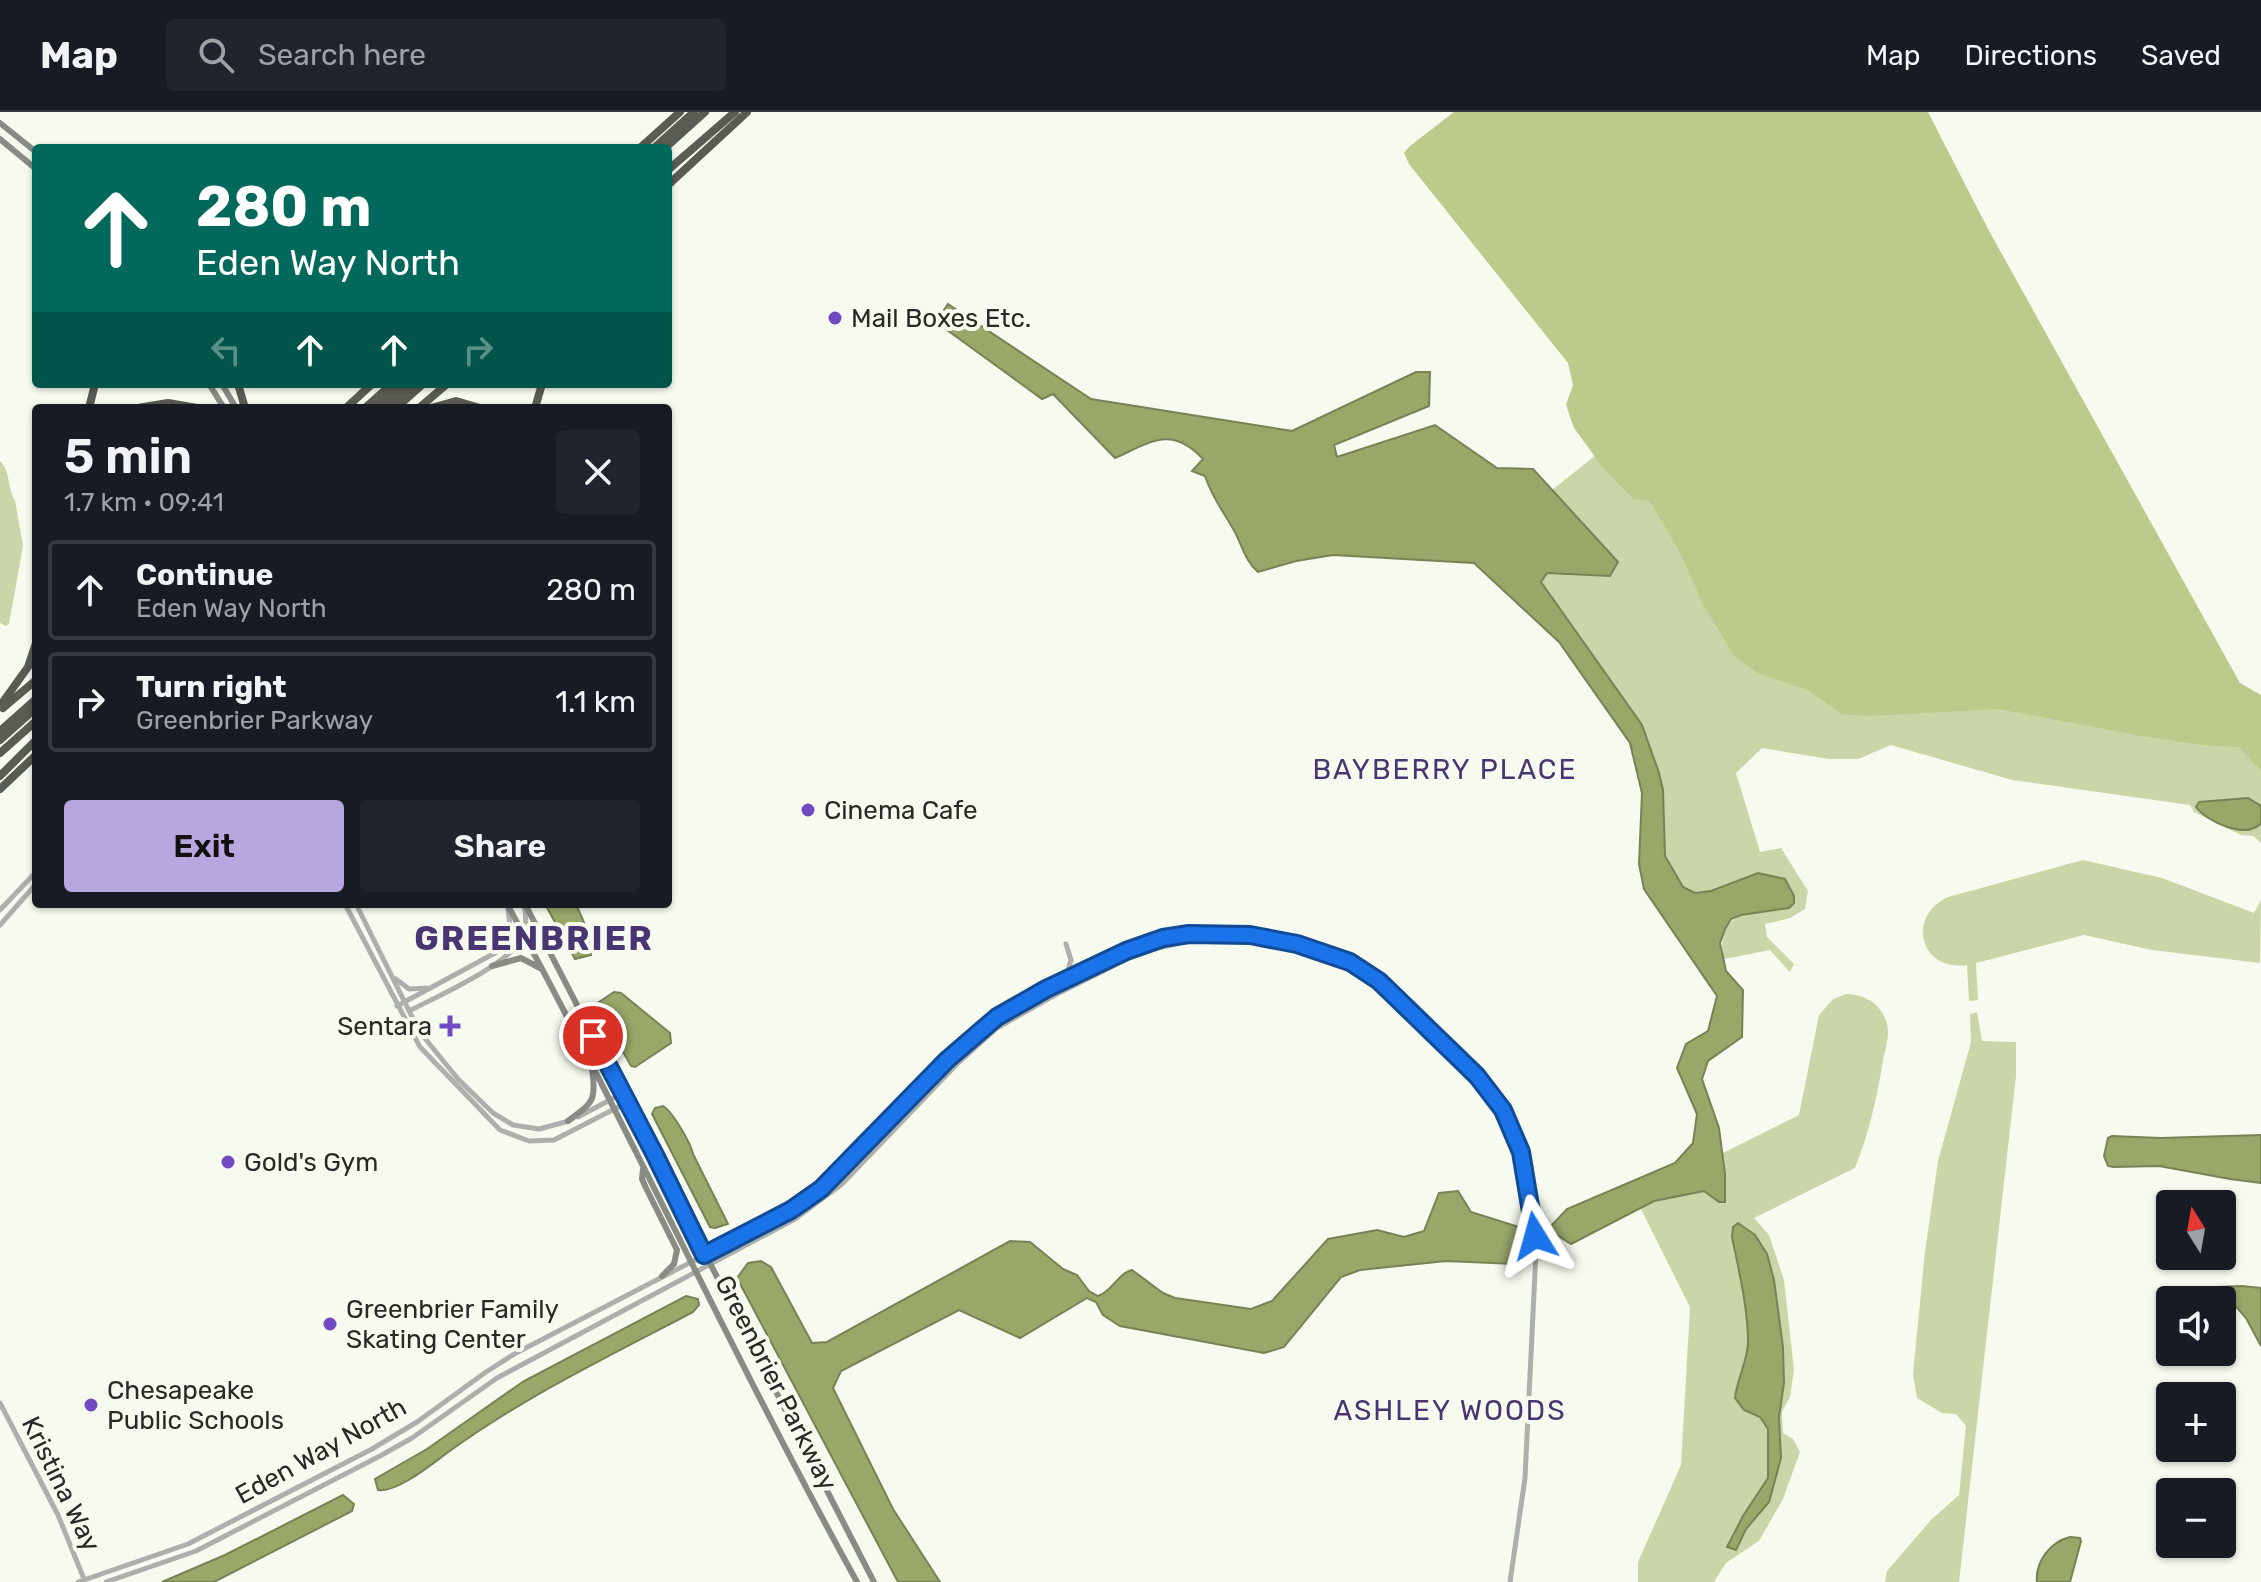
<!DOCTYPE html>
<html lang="en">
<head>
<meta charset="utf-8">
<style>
	body { margin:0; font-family:Rubik,sans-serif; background:#20242c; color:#f1f3f6; height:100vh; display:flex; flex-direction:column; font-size:30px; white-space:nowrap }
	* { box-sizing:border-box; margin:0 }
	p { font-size:26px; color:#9ea1a6 }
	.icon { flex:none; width:44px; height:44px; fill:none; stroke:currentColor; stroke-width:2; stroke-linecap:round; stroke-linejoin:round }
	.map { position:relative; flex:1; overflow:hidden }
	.drawer { position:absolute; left:32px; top:292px; width:640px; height:504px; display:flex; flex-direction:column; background:#171b24; border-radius:8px; box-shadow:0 2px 6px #0004 }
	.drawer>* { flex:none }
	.hud { position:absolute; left:32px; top:32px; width:640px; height:244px; border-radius:8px; box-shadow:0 2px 6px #0004; background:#00695c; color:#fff; overflow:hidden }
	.needle { width:52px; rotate:349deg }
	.buttons { position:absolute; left:2156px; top:1078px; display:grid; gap:16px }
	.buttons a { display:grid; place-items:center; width:80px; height:80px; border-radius:8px; background:#171b24; box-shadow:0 2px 6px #0004; font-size:40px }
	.pin { position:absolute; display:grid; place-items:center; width:68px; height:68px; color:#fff; margin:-34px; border:4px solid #fff; border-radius:50%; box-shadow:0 2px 8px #0007 }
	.me { position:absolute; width:88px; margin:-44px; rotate:352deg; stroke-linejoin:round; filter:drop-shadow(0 0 6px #0008) }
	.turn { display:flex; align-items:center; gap:28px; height:168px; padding:0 32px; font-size:36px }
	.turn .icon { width:104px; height:104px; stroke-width:2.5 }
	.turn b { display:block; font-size:56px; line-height:68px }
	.lanes { display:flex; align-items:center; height:76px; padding:0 32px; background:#0003; justify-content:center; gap:40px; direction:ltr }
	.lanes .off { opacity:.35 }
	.round { display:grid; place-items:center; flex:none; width:84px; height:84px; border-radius:8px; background:#20242c }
	.overview { display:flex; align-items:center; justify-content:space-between; height:136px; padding:0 32px }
	h1 { font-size:48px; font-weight:600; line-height:60px }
	.action { display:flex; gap:16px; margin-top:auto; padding:16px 32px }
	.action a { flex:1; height:92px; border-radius:8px; background:#b7a7df; color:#111; font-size:32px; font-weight:600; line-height:92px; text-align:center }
	.action a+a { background:#20242c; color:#f1f3f6 }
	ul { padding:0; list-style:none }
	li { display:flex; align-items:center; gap:24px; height:100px; margin:0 16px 12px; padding:0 16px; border:4px solid #363941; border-radius:8px }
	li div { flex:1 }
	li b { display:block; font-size:30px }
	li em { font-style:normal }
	header { display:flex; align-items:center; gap:48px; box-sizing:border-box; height:112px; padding:0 40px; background:#171b24; border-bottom:2px solid #363941 }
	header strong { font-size:38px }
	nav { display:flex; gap:44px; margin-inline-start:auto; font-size:28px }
	.search { width:560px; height:72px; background:#20242c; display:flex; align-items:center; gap:20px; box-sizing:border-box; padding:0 28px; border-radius:8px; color:#9ea1a6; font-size:30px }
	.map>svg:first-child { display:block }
</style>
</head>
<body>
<header>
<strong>Map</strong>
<div class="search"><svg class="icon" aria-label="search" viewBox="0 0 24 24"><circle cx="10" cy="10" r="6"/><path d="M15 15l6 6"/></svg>Search here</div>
<nav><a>Map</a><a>Directions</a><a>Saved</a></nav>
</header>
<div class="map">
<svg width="2261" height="1470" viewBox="0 0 2261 1470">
	<rect width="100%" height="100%" fill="#f7fbef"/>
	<path fill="#cad6a7" d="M1620,324l641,298v109l-8,-7 -12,-1 -47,-23 -4,-7 -178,-25 -121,-35 -33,14h-29l-67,-11 -26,25 24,79 21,-4 27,43 -3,18 -15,9 -25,6 2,13 27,27 -4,8 -20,-22 -46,9c-11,-49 29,-46 65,-51l5,-5v-8l-10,-16 -58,5 -15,7 -16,2 -12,-6 -18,-31 -2,-66 -4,-17 -17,-48 -101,-143 6,-9 63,3 8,-14 -66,-72z
		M0,349c11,11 7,27 15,39l8,46 -14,78 -3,2 -6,-3z
		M2083,748l79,18 92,35 7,-13 -1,63 -108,-13 -68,-15 -108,28 2,37 -9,1 -2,-36c-47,7 -61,-49 -19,-68z
		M1846,882c20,1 35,9 41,30 3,12 -2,26 -4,37 -7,40 -13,69 -28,107l-101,50 15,17 15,45 10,90 -4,27 -8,15 1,21 10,6 7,13 -17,47 -24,42 -33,22 -12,19h-76v-20l43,-97 9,-158 -55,-110 164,-82 20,-100 14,-16z
		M1977,900l5,29 34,1v34l-57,506h-74l2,-11 44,-51 28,-25 7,-69 -10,-12 -14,-1 -25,-15 -4,-24 12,-122 13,-91 33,-119 -1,-28z"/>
	<path fill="#bccb8b" d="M1454,0h474l60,117 252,454 21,12v76l-22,-24 -36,-2 -62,-9 -142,-27 -130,7 -28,-2 -33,-24 -49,-16 -25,-18 -31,-52 -24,-53 -29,-50 -17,-2 -29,-30 -30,-41 -8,-23 7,-20 -5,-22 -159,-199 -5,-11 6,-7z"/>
	<path fill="#99a769" stroke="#778255" stroke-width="2" d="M948,192l143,95 201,32 124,-59h14l-1,34 -95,39 3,12 98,-32 62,43 36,1 85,93 -8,14 -63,-3 -6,9 101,143 17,48 4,17 2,66 18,31 12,6 16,-2 47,-18 27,6 9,17v7l-5,5 -48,7 -10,4 -6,10 -5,14 6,28 17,19 -1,47 -34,24 -6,18 17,49 6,46v28h-6l-15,-11 -50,10 -83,43 -23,-15 19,-20 108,-46 18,-20 4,-29 -20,-46 9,-24 22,-13 9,-35 -73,-107 -5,-25 3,-71 -12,-50 -71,-101 -85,-79 -141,-8 -37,6 -38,11c-14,-12 -16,-29 -26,-45 -11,-19 -20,-30 -27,-51l-13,-5 11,-12c-32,-34 -52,-17 -88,-1l-62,-64 -11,5 -106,-77z
		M2248,686l13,8v17c-14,17 -54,-1 -65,-16l3,-5z
		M545,792h31l10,23 5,28 -16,4z
		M614,880l7,1 49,40 1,10 -36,24 -4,-1 -35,-62z
		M663,994c10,6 28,38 30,48l35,70 -13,4 -5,-1 -58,-113 3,-6z
		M2261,1023v48l-31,-4 -71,-13 -46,1 -5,-1 -4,-10 4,-18 4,-2 49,2z
		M1458,1079l13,21 54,17 -11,35 -68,-3 -86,9 -19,7 -57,70 -20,6 -144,-27 -17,-11 -7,-13 -9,-4 -67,40 -61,-28 -118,61 -8,17 60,121 47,73h-42l-161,-304 11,-15 13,-2 10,6 41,76 15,-1 183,-101 20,1 33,27 14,6 12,16 9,5c15,-5 19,-22 34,-26l31,23 12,5 76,11 21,-8 56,-62 49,-9 27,7 20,-6 15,-38z
		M1738,1111l17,12 12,19 7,26 9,67 1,36 -5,34 2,41 -12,44 -23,27 -10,21 -9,-3 16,-31 25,-38v-49l-8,-12 -16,-7 -9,-12c2,-19 12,-35 13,-55 0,-35 -9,-72 -16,-106l1,-10z
		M2242,1174l19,2v58l-15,-28 -27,-31z
		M686,1184l12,3 1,6 -6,7c-84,44 -169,85 -246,141 -15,11 -50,40 -69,37l-3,-11 52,-30 97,-68z
		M343,1383l11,9 -2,7 -138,71h-52l63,-27z
		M2070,1425l10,1 1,3 -11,41h-33c-2,-20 13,-40 33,-45z"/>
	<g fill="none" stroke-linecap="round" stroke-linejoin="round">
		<path stroke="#aeafaa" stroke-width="5" d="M345,792l75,143 80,83 29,11 25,-1 74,-38
			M356,792l63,127 39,48 35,34 20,12 26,4 30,-8
			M0,798l36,-38
			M0,813l36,-41
			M1066,832l5,16 -5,17
			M396,867l13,10 17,-1
			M397,894l109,-59 5,-13 -3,-25
			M409,899c27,-14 104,-48 114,-75 4,-10 3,-21 1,-31
			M578,1005l45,-24
			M0,1291l58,112 26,64
			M78,1470l110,-38 184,-95 45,-27 69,-50 30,-19 258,-134 32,-19 30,-24 131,-136 30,-23 49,-28 80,-38 46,-14 78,-2 47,9 53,18 29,19 108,106 16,23 15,32 15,77 3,33 -11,226 -15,104
			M106,1470l90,-31 184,-95 32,-18 85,-60 298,-159 47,-35 115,-120 40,-36 58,-33 74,-37 29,-10 46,-11"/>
		<path stroke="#898b84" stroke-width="6" d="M0,11l36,29
			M0,27l36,30
			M209,272l15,24
			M222,272l14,24
			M507,792c122,223 227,455 350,678
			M525,792l349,678
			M492,854l29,-8 19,10
			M568,1009c24,-18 29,-19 24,-52
			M643,1057l-1,10 4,9 31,62 -3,14 -12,12"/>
		<path stroke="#5a5c53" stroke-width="8" d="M640,36l40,-36
			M654,36l40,-36
			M665,36l40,-36
			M668,58l67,-58
			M668,73l79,-73
			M238,272l7,24
			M89,296l6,-24
			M138,296l30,-5 29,5
			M346,296l26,-24
			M365,296l27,-24
			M374,296l27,-24
			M386,296l27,-24
			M396,296l27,-24
			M419,296l28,-24
			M431,296l25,-7 24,7
			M535,296l7,-24
			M0,594l28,-39 8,-24
			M3,596l33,-28
			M0,619l36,-32
			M0,628l36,-32
			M0,641l36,-32
			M0,664l36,-36
			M0,677l36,-34"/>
	</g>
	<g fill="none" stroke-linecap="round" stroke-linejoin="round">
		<g stroke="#114b97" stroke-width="20">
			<path id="route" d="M593,924l62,119 49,100 87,-45 30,-21 126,-129 50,-43 49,-28 80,-38 37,-13 26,-4 61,1 47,9 53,18 29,19 98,95 26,34 18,42 14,84"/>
		</g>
		<use href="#route" stroke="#1a73e8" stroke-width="14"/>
	</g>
	<g fill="#714ac2" stroke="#f7fbef" stroke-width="3">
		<circle cx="835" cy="206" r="8"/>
		<circle cx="808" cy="698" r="8"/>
		<path d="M446 902h8v8h8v8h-8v8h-8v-8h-8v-8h8z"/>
		<circle cx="228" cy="1050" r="8"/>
		<circle cx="330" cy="1212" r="8"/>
		<circle cx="91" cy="1293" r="8"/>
	</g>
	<g text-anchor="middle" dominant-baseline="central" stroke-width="8" stroke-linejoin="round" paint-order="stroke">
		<g font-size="26" fill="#292a26" stroke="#f7fbef" text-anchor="start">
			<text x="851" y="206">Mail Boxes Etc.</text>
			<text x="824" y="698">Cinema Cafe</text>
			<text x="432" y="914" text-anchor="end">Sentara</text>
			<text x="244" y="1050">Gold's Gym</text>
			<text x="346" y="1197">Greenbrier Family<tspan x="346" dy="30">Skating Center</tspan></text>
			<text x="107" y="1278">Chesapeake<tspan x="107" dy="30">Public Schools</tspan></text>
		</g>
		<g font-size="26" fill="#292a26" stroke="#f7fbef">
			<text transform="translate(776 1271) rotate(63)">Greenbrier Parkway</text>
			<text transform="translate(321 1339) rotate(-29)">Eden Way North</text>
			<text transform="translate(61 1372) rotate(64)">Kristina Way</text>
		</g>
		<g font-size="28" letter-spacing="2" fill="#473672" stroke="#f7fbef">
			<text x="1445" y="657">BAYBERRY PLACE</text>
			<text x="1450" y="1298">ASHLEY WOODS</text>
		</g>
		<g font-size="34" font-weight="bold" letter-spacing="2" fill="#473672" stroke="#f7fbef">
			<text x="534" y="826">GREENBRIER</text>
		</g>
	</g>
</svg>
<div class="buttons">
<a><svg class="needle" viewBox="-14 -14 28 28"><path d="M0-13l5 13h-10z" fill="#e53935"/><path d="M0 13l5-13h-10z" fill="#9ea1a6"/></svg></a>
<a><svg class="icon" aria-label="sound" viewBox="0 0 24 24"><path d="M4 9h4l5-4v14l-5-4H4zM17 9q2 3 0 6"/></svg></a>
<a>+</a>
<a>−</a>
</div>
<div class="pin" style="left:593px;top:924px;background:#d93025"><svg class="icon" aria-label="arrive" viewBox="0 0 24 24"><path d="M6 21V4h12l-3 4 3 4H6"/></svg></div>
<svg class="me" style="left:1535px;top:1124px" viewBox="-20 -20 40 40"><path d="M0-17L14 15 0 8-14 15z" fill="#1a73e8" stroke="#fff" stroke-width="4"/></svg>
<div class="hud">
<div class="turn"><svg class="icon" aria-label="ahead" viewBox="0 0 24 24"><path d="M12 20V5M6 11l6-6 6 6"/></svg><div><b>280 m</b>Eden Way North</div></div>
<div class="lanes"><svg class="icon off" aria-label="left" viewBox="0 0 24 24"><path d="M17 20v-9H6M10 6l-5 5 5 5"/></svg><svg class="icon" aria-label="ahead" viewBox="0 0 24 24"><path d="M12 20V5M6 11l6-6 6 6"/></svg><svg class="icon" aria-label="ahead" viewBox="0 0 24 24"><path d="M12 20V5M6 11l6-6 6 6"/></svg><svg class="icon off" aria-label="right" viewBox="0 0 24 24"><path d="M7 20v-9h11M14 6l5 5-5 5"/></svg></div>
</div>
<section class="drawer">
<div class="overview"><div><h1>5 min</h1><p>1.7 km · 09:41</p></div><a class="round"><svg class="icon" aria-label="close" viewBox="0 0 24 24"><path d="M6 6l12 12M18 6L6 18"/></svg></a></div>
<ul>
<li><svg class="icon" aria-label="ahead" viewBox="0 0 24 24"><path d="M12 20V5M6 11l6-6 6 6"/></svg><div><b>Continue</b><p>Eden Way North</p></div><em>280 m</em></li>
<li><svg class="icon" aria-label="right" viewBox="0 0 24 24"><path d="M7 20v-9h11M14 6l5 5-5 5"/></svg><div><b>Turn right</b><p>Greenbrier Parkway</p></div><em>1.1 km</em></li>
</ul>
<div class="action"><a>Exit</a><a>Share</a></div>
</section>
</div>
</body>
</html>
